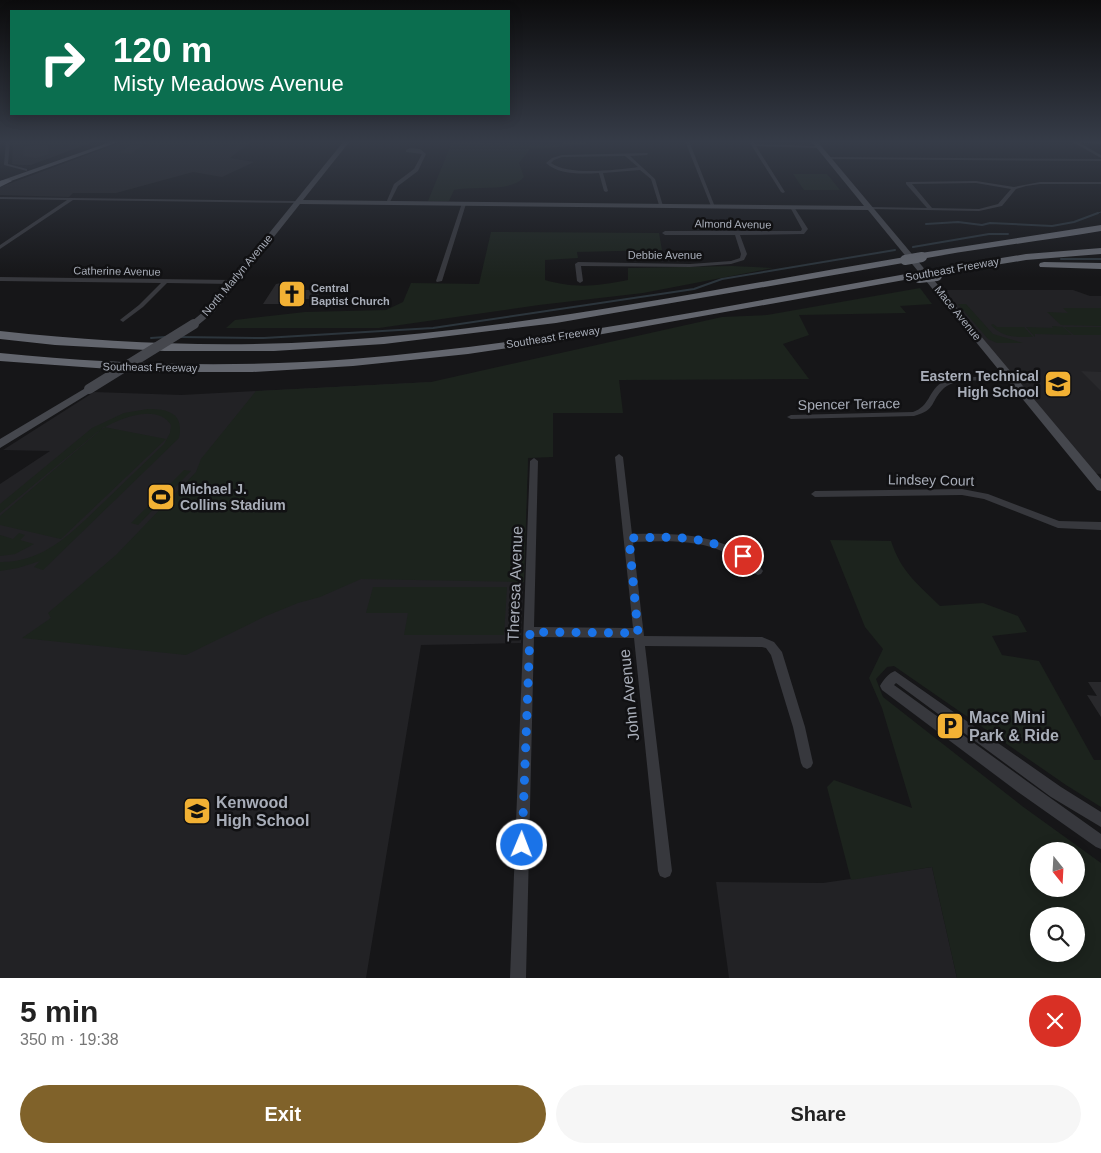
<!DOCTYPE html>
<html lang="en">
<head>
<meta charset="utf-8">
<style>
	body { margin:0; font-family:Arial,sans-serif; background:#f6f6f6; color:#222; height:100vh; display:flex; flex-direction:column; font-size:19px; white-space:nowrap }
	* { box-sizing:border-box; margin:0 }
	p { font-size:16px; color:#767676 }
	.icon { flex:none; width:28px; height:28px; fill:none; stroke:currentColor; stroke-width:2; stroke-linecap:round; stroke-linejoin:round }
	.map { position:relative; height:978px; overflow:hidden }
	.drawer { display:flex; flex-direction:column; background:#fff; flex:1 }
	.drawer>* { flex:none }
	.top-card { position:absolute; left:10px; top:10px; width:500px; height:105px; border-radius:0px; box-shadow:0 2px 12px #0003; background:#0b6e4f; color:#fff; overflow:hidden }
	.needle { width:32px; rotate:162deg }
	.tools { position:absolute; left:1030px; top:842px; display:grid; gap:10px }
	.tools a { display:grid; place-items:center; width:55px; height:55px; border-radius:50%; background:#fff; box-shadow:0 2px 12px #0003; font-size:25px }
	.pin { position:absolute; display:grid; place-items:center; width:42px; height:42px; color:#fff; margin:-21px; border:2px solid #fff; border-radius:50%; box-shadow:0 1px 5px #0007 }
	.me { position:absolute; width:55px; margin:-28px; rotate:1deg; stroke-linejoin:round; filter:drop-shadow(0 0 4px #0008) }
	.turn { display:flex; align-items:center; gap:18px; height:105px; padding:0 20px; font-size:22px }
	.turn .icon { width:65px; height:65px; stroke-width:2.5 }
	.turn b { display:block; font-size:35px; line-height:42px }
	.round { display:grid; place-items:center; flex:none; width:52px; height:52px; border-radius:26px; background:#f6f6f6 }
	.headline { display:flex; align-items:center; justify-content:space-between; height:85px; padding:0 20px }
	h1 { font-size:30px; font-weight:800; line-height:38px }
	.action { display:flex; gap:10px; margin-top:auto; padding:10px 20px }
	.action a { flex:1; height:58px; border-radius:30px; background:#80622a; color:#fff; font-size:20px; font-weight:800; line-height:58px; text-align:center }
	.action a+a { background:#f6f6f6; color:#222 }
	.map>svg:first-child { display:block }
</style>
</head>
<body>
<div class="map">
<svg width="1101" height="978" viewBox="0 0 1101 978">
	<rect width="100%" height="100%" fill="#161618"/>
	<path fill="#222225" d="M13,141h83l-65,24h-10l-9,-1z
		M125,141h127l-22,17 24,4 -32,15 -29,-5 -77,21h-43l-4,4 -69,-2v-8z
		M939,290h134l17,6h11v178l-11,-1z
		M431,382l97,76 -7,185 -100,2 -55,333h-366v-494l50,-33 -47,-1 91,-58 87,3z
		M932,867l25,111h-228l-13,-96 107,1z"/>
	<path fill="#1c231d" fill-rule="evenodd" d="M464,141h17v2l81,1v-3h25l-1,4 -56,4 -11,14 5,14c-13,16 -51,8 -70,13l-5,11h-21l24,-59z
		M793,174h34l13,16h-36z
		M491,232l168,1 3,17 -85,2 1,6 -33,2v20c31,9 52,6 83,0v-12l104,-2 41,2 -130,25 -104,12 -160,23h-153l9,-8 70,-8 81,-2 17,-8 8,-19 68,1z
		M920,288l12,16 -32,2 6,7 -107,2 10,20 -26,9 26,35 -190,1 4,33h-70v44l-25,1 -4,124 -163,-3 -41,18 -22,6 -32,13 -80,39 -164,-17 29,-20 -3,-5 68,-58 80,-83 5,-13 55,-68 175,-9 291,-65 45,-2z
		M958,304h8l27,30 30,9h-26l-9,-4z
		M1063,308h38v18l-40,-1 -14,-13 21,1z
		M993,324l4,3h27l9,10c-17,0 -30,1 -42,-12z
		M1052,326l11,1 9,8 -37,-1v3l-9,-10 27,1z
		M1064,327h37v8h-27z
		M148,409c22,0 36,5 31,29l-136,132 -9,-3 6,-6 -22,7 -18,3v-9c46,1 75,-33 106,-62 19,-19 39,-37 58,-56l6,-11 1,-8c-15,-24 -60,-4 -76,9l-95,79v-9l92,-76 32,-15z
		M104,427l62,12 -105,100 -61,-14v-9z
		M184,470l7,1 -53,54 -7,-2z
		M19,533l6,2 -5,5 14,4 -19,10 -15,2v-21l13,4z
		M830,540l61,1c10,31 27,43 49,65l43,-3 35,13 9,16 -35,4 10,19 37,6 55,99h7v47l-35,-22 -172,-119 -7,1 -11,12 7,18 139,109 79,57v115h-144l-25,-111 -81,13 -24,-93 7,-7 78,28 -30,-100 -13,-30 14,-29 -18,-22zM1039,851h37v38h-37zM1039,916h37v38h-37z
		M373,587h134l-3,48h-100l4,-22h-42z"/>
	<g fill="none" stroke-linecap="round" stroke-linejoin="round">
		<path stroke="#2c353c" stroke-width="1" d="M1095,214l6,-2"/>
		<path stroke="#2c353c" stroke-width="2" d="M926,224l32,-2 24,3 8,-2 62,3 22,-4 24,-9
			M913,247l76,-13h19
			M1061,259h40
			M180,337l84,1 169,-10 261,-39 28,-10 173,-29
			M151,338l14,-1"/>
	</g>
	<path fill="#29292c" d="M136,141h13l-18,13 -12,-1z
		M48,143l1,11 -13,4 -13,-2 1,-9z
		M281,283l11,1 -4,6h33l-5,9h-33l-4,5h-16l13,-20z
		M1081,371l20,1v19z
		M1088,682h13v35l-14,-22 10,1z"/>
	<g fill="none" stroke-linecap="round" stroke-linejoin="round">
		<path fill="#37383d" fill-rule="evenodd" d="M6,141h4l-2,23 19,5v2l-23,-6z
			M685,141h4l26,66 -4,-1z
			M1071,141l30,1v2l-23,-2 23,13v3z
			M752,142l3,2 63,2 2,1 -2,1 -62,-2 29,46 -2,1 -2,-1 -31,-49z
			M410,148l10,1 6,5 -8,17 -20,15 -8,16 -4,1 8,-19 20,-15 8,-15 -16,-2v-2z
			M648,153l-1,2 -17,1 25,23 8,27 -4,-1 -8,-26 -11,-9 -37,3 5,18 -2,1 -2,-1 -5,-18c-18,1 -40,2 -53,-10l6,-5 10,-3zM625,156l13,11c-21,3 -70,9 -87,-4l3,-3 8,-3z
			M828,157l273,2v2l-274,-2z
			M976,181l38,6 26,-5h61v2h-61l-14,2 -10,3 -14,17 -23,5 -108,-2 -2,-1 2,-1 56,1 -21,-24v-2zM976,183l35,6 -13,15 -19,5 -47,-1 -20,-24z
			M0,197l297,4 2,1 -2,1 -224,-3 -73,49v-4l67,-45 -67,-1z
			M462,203l4,1 -24,77 -5,1 -1,-1z
			M792,206l2,1 14,22 -4,5 -64,1 7,19 -3,6 -13,4 -41,3 -109,-1 2,15 -3,2 -3,-2 -2,-17 3,-2 112,2 41,-3 9,-3 1,-4 -6,-19h-70l-3,-2 3,-2h136l1,-2 -12,-22z
			M0,277l233,3 3,2 -3,2 -66,-1 -24,24 -20,15 -3,-2 1,-1 18,-14 22,-22 -161,-2z
			M976,377l36,1 4,2 -4,2c-18,0 -54,-6 -68,6 -14,13 -7,22 -30,28l-123,3 -4,-2 4,-2 122,-3c17,-6 15,-20 28,-29 9,-6 24,-6 35,-6z
			M619,454l4,3 9,77c38,-1 77,-1 111,19 7,4 16,11 20,18l-2,3c-1,0 -2,1 -3,1 -2,0 -26,-19 -32,-22 -28,-14 -62,-12 -93,-11l11,94 118,1 12,5 8,10 23,75 8,36 -2,4 -4,2 -4,-2 -2,-4 -8,-36 -22,-72 -5,-7 -4,-1 -117,-1 27,225 -2,5 -5,2 -5,-2 -2,-5 -24,-233 -100,-1 -8,341h-16l20,-517 4,-3 4,3 -4,166 99,1 -18,-171z
			M962,489l26,5 71,27 42,1v8l-43,-2 -74,-29 -22,-4 -147,2 -4,-3 4,-3z
			M895,671l166,116 40,25v15l-50,-30 -155,-114 -2,2 134,97 73,52v15l-5,-2 -78,-55 -136,-102 -2,-4c3,-6 9,-13 15,-15z"/>
		<path fill="#45474d" fill-rule="evenodd" d="M344,141h6l-47,59 561,6 -53,-65h6l284,338v12l-4,-1 -229,-280 -568,-6 -85,107 -18,15h-6v-4l18,-15z
			M89,386l5,3 -1,2 -93,57v-9z"/>
		<path fill="#53555c" fill-rule="evenodd" d="M113,141h8l-121,44v-4z"/>
		<path fill="#63666e" fill-rule="evenodd" d="M8,179l4,2 -12,6v-6z
			M1101,225v6c-60,10 -120,17 -180,28l-5,-3 5,-3z
			M1101,248v6l-75,6 -92,15 -5,-3 5,-3 92,-15z
			M905,257l4,1 1,2 -1,2 -353,61 -172,21 -110,7h-110l-109,-6 -55,-6v-8c110,12 219,17 329,10 194,-12 385,-52 576,-84z
			M1044,262l57,1v6l-61,-2 -1,-2 1,-2z
			M917,272l5,3 -1,2 -324,58 -129,19 -115,12 -101,6h-101l-151,-11v-8c117,12 235,15 352,6 190,-15 378,-54 565,-87z"/>
		<path stroke="#45474d" stroke-width="10" d="M89,389l105,-65"/>
		<path stroke="#63666e" stroke-width="10" d="M905,260l17,-3
			M919,278l18,-2"/>
	</g>
	<linearGradient id="sky" x2="0" y2="1"><stop stop-color="#0c0c0d"/><stop offset="0.51" stop-color="#363c48"/><stop offset="1" stop-color="#363c48" stop-opacity="0"/></linearGradient>
	<rect width="1101" height="278" fill="url(#sky)"/>
	<g fill="none" stroke-linecap="round" stroke-linejoin="round">
		<path stroke="#1a73e8" stroke-width="9" stroke-dasharray="0 16.2" d="M522,845l8,-213 108,1 -9,-95c44,-1 73,-4 114,18"/>
	</g>
	<defs>
		<g id="church-square" transform="scale(1.4375)"><rect x="-9" y="-9" width="18" height="18" rx="4" fill="#f2b134" stroke="#111113"/><path d="M-1.2-6h2.4v3.5h3.3v2.4h-3.3V6h-2.4V-.1h-3.3v-2.4h3.3Z" fill="#111"/></g>
		<g id="school-square" transform="scale(1.4375)"><rect x="-9" y="-9" width="18" height="18" rx="4" fill="#f2b134" stroke="#111113"/><path d="M0-5L7-2L0 1L-7-2ZM-4 1L0 2.5L4 1V4Q0 6-4 4Z" fill="#111"/></g>
		<g id="stadium-square" transform="scale(1.4375)"><rect x="-9" y="-9" width="18" height="18" rx="4" fill="#f2b134" stroke="#111113"/><path d="M0-5a6.5 5 0 1 0 0 10a6.5 5 0 1 0 0-10ZM-3.5-1.8h7v3.6h-7Z" fill="#111"/></g>
		<g id="parking-square" transform="scale(1.4375)"><rect x="-9" y="-9" width="18" height="18" rx="4" fill="#f2b134" stroke="#111113"/><path d="M-3.5-5.5H1a3.5 3.5 0 0 1 0 7H-1V5.5H-3.5ZM-1-3.4V-.6H.8a1.4 1.4 0 0 0 0-2.8Z" fill="#111"/></g>
	</defs>
	<g fill-rule="evenodd">
		<use href="#church-square" x="292" y="294"/>
		<use href="#school-square" x="1058" y="384"/>
		<use href="#stadium-square" x="161" y="497"/>
		<use href="#parking-square" x="950" y="726"/>
		<use href="#school-square" x="197" y="811"/>
	</g>
	<g text-anchor="middle" dominant-baseline="central" stroke-width="5" stroke-linejoin="round" paint-order="stroke">
		<g font-size="11" fill="#a8adb8" stroke="#111113">
			<text transform="translate(733 224) rotate(1)">Almond Avenue</text>
			<text x="665" y="255">Debbie Avenue</text>
			<text transform="translate(952 269) rotate(-10)">Southeast Freeway</text>
			<text transform="translate(117 271) rotate(1)">Catherine Avenue</text>
			<text transform="translate(237 275) rotate(-50)">North Marlyn Avenue</text>
			<text transform="translate(958 313) rotate(51)">Mace Avenue</text>
			<text transform="translate(553 337) rotate(-9)">Southeast Freeway</text>
			<text transform="translate(150 367) rotate(1)">Southeast Freeway</text>
		</g>
		<g font-size="11" font-weight="bold" fill="#a8adb8" stroke="#111113" text-anchor="start">
			<text x="311" y="288">Central<tspan x="311" dy="13">Baptist Church</tspan></text>
		</g>
		<g font-size="14" font-weight="bold" fill="#a8adb8" stroke="#111113" text-anchor="end">
			<text x="1039" y="376">Eastern Technical<tspan x="1039" dy="16">High School</tspan></text>
			<text x="180" y="489" text-anchor="start">Michael J.<tspan x="180" dy="16">Collins Stadium</tspan></text>
		</g>
		<g font-size="14" fill="#a8adb8" stroke="#111113">
			<text transform="translate(849 404) rotate(-1)">Spencer Terrace</text>
			<text transform="translate(931 480) rotate(1)">Lindsey Court</text>
		</g>
		<g font-size="16" fill="#a8adb8" stroke="#111113">
			<text transform="translate(515 584) rotate(-88)">Theresa Avenue</text>
			<text transform="translate(629 695) rotate(-96)">John Avenue</text>
		</g>
		<g font-size="16" font-weight="bold" fill="#a8adb8" stroke="#111113" text-anchor="start">
			<text x="969" y="717">Mace Mini<tspan x="969" dy="18">Park &amp; Ride</tspan></text>
			<text x="216" y="802">Kenwood<tspan x="216" dy="18">High School</tspan></text>
		</g>
	</g>
</svg>
<div class="tools">
<a><svg class="needle" viewBox="-14 -14 28 28"><path d="M0-13l5 13h-10z" fill="#e53935"/><path d="M0 13l5-13h-10z" fill="#767676"/></svg></a>
<a><svg class="icon" aria-label="search" viewBox="0 0 24 24"><circle cx="10" cy="10" r="6"/><path d="M15 15l6 6"/></svg></a>
</div>
<div class="pin" style="left:743px;top:556px;background:#d93025"><svg class="icon" aria-label="arrive" viewBox="0 0 24 24"><path d="M6 21V4h12l-3 4 3 4H6"/></svg></div>
<svg class="me" style="left:522px;top:845px" viewBox="-20 -20 40 40"><circle r="17" fill="#1a73e8" stroke="#fff" stroke-width="3"/><path d="M0-11L8 9 0 5-8 9z" fill="#fff"/></svg>
<div class="top-card">
<div class="turn"><svg class="icon" aria-label="right" viewBox="0 0 24 24"><path d="M7 20v-9h11M14 6l5 5-5 5"/></svg><div><b>120 m</b>Misty Meadows Avenue</div></div>
</div>
</div>
<section class="drawer">
<div class="headline"><div><h1>5 min</h1><p>350 m · 19:38</p></div><a class="round" style="background:#d93025;color:#fff"><svg class="icon" aria-label="close" viewBox="0 0 24 24"><path d="M6 6l12 12M18 6L6 18"/></svg></a></div>
<div class="action"><a>Exit</a><a>Share</a></div>
</section>
</body>
</html>
